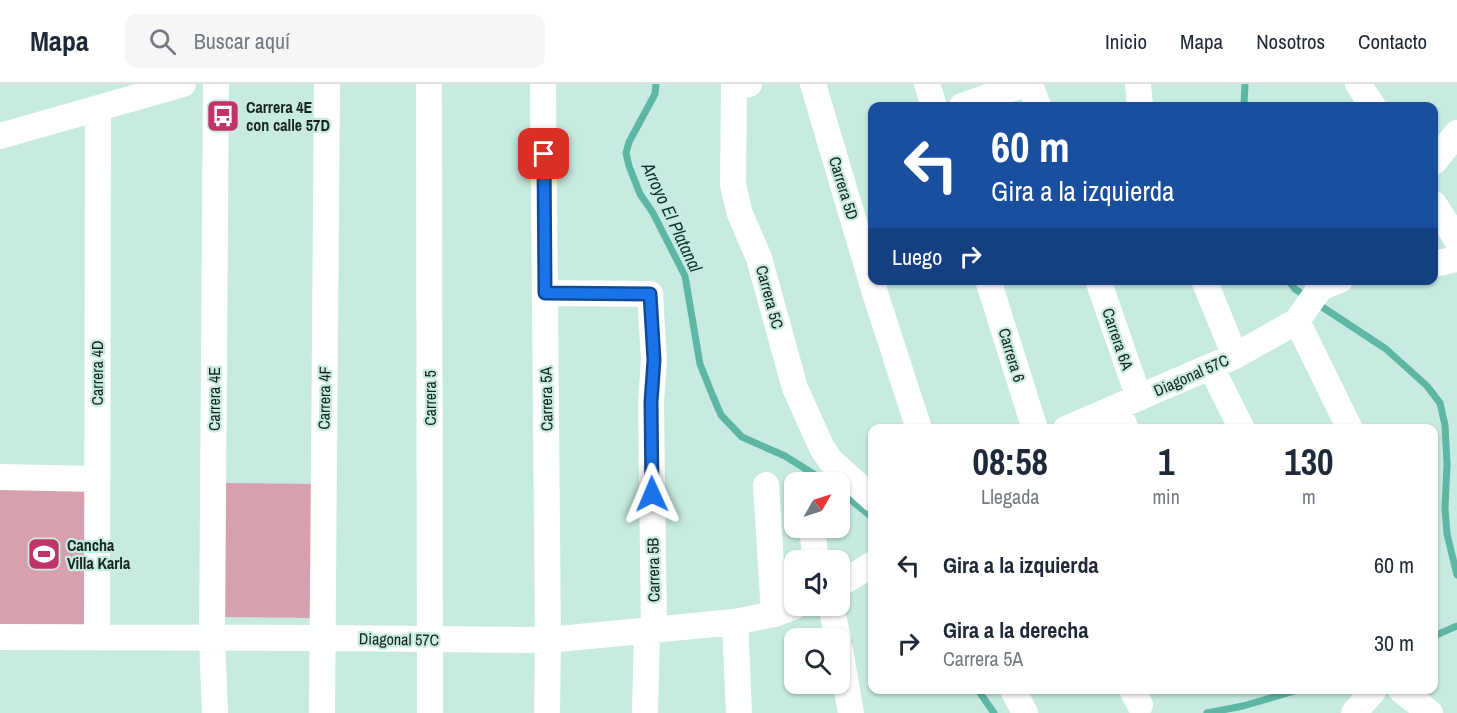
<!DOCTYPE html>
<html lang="es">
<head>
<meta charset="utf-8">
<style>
	body { margin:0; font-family:"Archivo Narrow",sans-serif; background:#f6f6f7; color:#1f2937; height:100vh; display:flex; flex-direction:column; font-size:22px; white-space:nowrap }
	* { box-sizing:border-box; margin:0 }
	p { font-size:20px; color:#747a83 }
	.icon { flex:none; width:33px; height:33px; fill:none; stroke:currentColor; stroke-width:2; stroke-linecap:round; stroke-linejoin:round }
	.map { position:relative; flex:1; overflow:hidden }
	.details { position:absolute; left:868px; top:340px; width:570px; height:270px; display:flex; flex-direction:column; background:#fff; border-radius:12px; box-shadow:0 2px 4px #0004 }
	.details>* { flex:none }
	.hud { position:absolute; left:868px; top:18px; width:570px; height:183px; border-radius:12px; box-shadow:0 2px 4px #0004; background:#1a4fa0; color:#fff; overflow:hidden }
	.needle { width:39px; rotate:51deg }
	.buttons { position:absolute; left:784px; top:388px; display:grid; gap:12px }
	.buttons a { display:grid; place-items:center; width:66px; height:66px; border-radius:12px; background:#fff; box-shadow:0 2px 4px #0004; font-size:30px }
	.pin { position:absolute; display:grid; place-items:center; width:51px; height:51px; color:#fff; margin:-26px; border-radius:12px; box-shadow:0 3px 9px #0006 }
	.me { position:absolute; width:66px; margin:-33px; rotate:359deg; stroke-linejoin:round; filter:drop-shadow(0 0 4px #0008) }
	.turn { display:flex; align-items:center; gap:21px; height:126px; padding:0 24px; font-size:27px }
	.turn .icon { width:78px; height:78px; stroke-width:2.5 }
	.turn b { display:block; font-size:42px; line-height:51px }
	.then { display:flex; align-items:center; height:57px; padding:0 24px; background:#0003; gap:12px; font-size:22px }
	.eta { display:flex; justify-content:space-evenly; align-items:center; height:102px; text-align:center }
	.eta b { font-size:36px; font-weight:800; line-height:42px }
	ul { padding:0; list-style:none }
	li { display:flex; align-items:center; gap:18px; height:78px; padding:0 24px }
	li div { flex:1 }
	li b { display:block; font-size:22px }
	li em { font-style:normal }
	header { display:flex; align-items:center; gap:36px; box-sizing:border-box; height:84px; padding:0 30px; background:#fff; border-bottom:2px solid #e0e1e3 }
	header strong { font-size:28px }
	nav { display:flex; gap:33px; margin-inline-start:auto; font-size:21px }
	.search { width:420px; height:54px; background:#f6f6f7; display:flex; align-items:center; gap:15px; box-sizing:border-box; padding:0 21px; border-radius:12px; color:#747a83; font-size:22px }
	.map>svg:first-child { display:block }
</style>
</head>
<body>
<header>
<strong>Mapa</strong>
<div class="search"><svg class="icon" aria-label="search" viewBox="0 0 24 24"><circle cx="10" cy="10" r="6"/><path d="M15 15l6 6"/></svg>Buscar aquí</div>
<nav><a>Inicio</a><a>Mapa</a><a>Nosotros</a><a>Contacto</a></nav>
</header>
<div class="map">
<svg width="1457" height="629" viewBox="0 0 1457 629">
	<rect width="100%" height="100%" fill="#c7ebe1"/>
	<path fill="#d7a0ae" d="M0,399h90l-4,144 -86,-2z
		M225,399l90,1 -1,134 -91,-1z"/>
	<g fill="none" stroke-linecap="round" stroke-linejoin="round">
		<path stroke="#5eb7a4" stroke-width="7" d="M656,0l-1,10 -26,48 -3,11 3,13 11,28 13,19 32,63 15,88 12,30 9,21 21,22 43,19 43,27
			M1244,22l1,-22
			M1288,196l7,9 91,60 41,37 13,17 5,22 2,39 -2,44 2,26 10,41
			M840,407l33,27
			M1434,552l23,-10
			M978,606l16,23
			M1207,629l36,-7 55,-16"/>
		<path stroke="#fff" stroke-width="26" d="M429,0l1,629
			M543,0l5,556 -1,73
			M749,0l-15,3 -1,98 7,29 19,44 36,130 27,60 9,13 42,38
			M813,0l62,209 44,136
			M927,0l7,22
			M1030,0l8,22
			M1138,0l2,22
			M1358,0l15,22
			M962,22l63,-22
			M0,52l183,-52
			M1434,78l23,-29
			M1434,120l23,36
			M1434,180l23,-5
			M988,196l47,149
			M1098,196l41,118
			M1204,196l31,76
			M545,209l105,1 4,66 -3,42 3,229
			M1297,237l53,108
			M1211,283l31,62
			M1117,324l9,21
			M1066,345l169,-73 62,-35 23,-33 20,-8
			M0,393l97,2
			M766,401l8,129
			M812,444l4,33
			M840,500l33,-20
			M831,522l7,33
			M735,538l4,91
			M0,553l322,1 226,2 187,-18 39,-8 21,-8
			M97,554l1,-530
			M840,566l11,63
			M1013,606l12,23
			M1132,606l8,15
			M1401,606l29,23
			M215,629l-3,-75 4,-554
			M322,629l5,-629
			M645,629l2,-81
			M1354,629l20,-23"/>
	</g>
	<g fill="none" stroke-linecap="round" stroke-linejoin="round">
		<g stroke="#114b97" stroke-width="15">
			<path id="route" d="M544,70l1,139 105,1 4,66 -3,42 1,92"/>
		</g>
		<use href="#route" stroke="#1a73e8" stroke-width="10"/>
	</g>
	<defs>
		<g id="bus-square" transform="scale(1.725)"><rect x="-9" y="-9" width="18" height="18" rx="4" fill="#c03468" stroke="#c7ebe1"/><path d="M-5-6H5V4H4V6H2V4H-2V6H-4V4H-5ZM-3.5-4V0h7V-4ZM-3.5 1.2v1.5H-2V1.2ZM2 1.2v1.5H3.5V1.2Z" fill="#fff"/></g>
		<g id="stadium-square" transform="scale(1.725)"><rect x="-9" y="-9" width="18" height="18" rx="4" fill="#c03468" stroke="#c7ebe1"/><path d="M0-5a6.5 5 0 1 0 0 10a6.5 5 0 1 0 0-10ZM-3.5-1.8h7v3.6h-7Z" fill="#fff"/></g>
	</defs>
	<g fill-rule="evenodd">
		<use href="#bus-square" x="223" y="32"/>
		<use href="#stadium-square" x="44" y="470"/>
	</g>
	<g text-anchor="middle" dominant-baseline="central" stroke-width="4.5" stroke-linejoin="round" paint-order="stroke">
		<g font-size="16" font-weight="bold" fill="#172421" stroke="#c7ebe1" text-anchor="start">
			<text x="246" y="23">Carrera 4E<tspan x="246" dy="18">con calle 57D</tspan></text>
			<text x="67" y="461">Cancha<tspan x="67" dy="18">Villa Karla</tspan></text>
		</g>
		<g font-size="16" fill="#172421" stroke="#c7ebe1">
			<text transform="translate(844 104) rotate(73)">Carrera 5D</text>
			<text transform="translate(770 213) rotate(75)">Carrera 5C</text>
			<text transform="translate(1118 255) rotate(71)">Carrera 6A</text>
			<text transform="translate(1012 271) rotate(73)">Carrera 6</text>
			<text transform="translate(97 289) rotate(-90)">Carrera 4D</text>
			<text transform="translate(1191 291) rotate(-24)">Diagonal 57C</text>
			<text transform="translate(324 314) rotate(-89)">Carrera 4F</text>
			<text transform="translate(430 314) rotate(-90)">Carrera 5</text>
			<text transform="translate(214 315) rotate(-90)">Carrera 4E</text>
			<text transform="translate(546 315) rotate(-91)">Carrera 5A</text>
			<text transform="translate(653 486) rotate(-91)">Carrera 5B</text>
			<text transform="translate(399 555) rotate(1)">Diagonal 57C</text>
		</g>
		<g font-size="18" font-style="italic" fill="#08342c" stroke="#c7ebe1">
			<text transform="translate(672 133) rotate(65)">Arroyo El Platanal</text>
		</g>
	</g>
</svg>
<div class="buttons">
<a><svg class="needle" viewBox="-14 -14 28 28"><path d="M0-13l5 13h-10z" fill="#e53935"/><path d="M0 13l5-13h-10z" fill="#747a83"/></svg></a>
<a><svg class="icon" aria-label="sound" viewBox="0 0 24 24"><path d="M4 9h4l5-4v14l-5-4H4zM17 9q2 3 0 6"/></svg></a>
<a><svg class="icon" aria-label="search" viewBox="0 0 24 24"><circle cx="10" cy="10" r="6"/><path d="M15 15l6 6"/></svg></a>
</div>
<div class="pin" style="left:544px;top:70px;background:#d93025"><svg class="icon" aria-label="arrive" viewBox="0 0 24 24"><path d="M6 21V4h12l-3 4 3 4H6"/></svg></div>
<svg class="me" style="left:652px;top:410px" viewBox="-20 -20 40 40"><path d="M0-17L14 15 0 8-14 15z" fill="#1a73e8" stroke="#fff" stroke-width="4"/></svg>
<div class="hud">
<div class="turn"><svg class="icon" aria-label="left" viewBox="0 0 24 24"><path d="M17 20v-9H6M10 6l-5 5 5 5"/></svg><div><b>60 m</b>Gira a la izquierda</div></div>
<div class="then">Luego<svg class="icon" aria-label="right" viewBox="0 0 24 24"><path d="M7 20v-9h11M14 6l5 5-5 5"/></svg></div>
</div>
<section class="details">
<div class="eta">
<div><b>08:58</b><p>Llegada</p></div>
<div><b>1</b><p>min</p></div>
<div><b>130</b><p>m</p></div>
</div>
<ul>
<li><svg class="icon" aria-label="left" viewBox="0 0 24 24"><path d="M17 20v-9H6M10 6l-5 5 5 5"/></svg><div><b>Gira a la izquierda</b></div><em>60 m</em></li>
<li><svg class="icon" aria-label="right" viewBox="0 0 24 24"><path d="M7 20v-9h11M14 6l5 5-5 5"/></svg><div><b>Gira a la derecha</b><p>Carrera 5A</p></div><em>30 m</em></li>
</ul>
</section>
</div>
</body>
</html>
